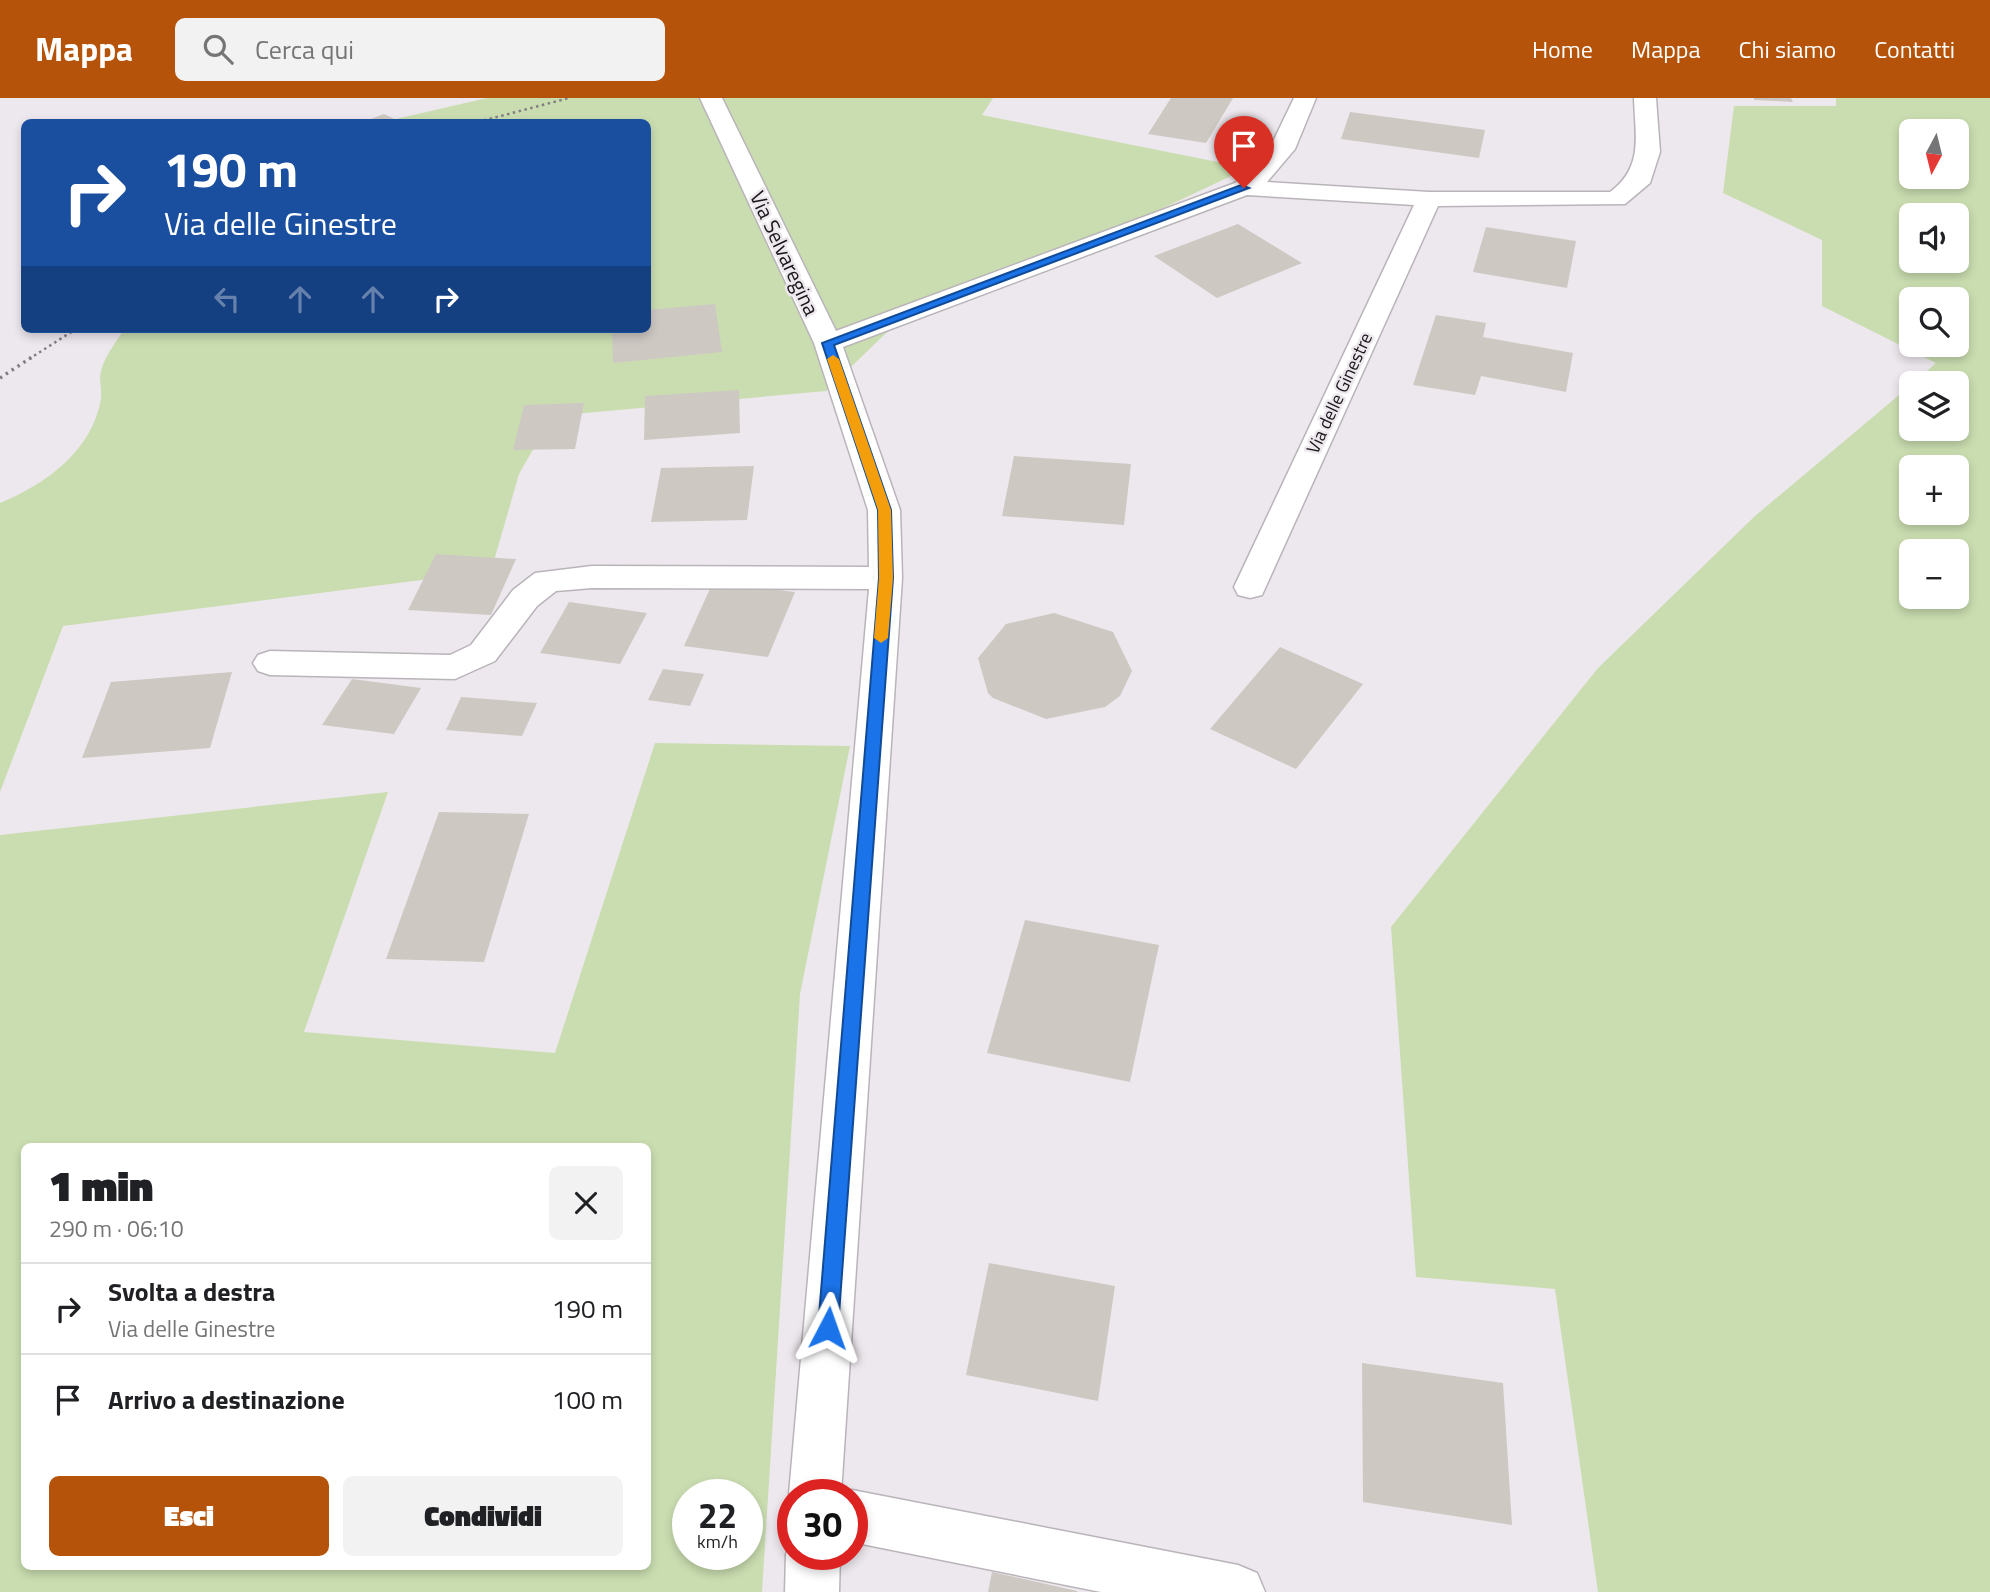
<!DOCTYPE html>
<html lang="it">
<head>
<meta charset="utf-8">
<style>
	body { margin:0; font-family:"Titillium Web",sans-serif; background:#f2f2f2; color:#202124; height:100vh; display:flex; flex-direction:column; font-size:26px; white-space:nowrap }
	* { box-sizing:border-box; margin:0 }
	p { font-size:23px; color:#757577 }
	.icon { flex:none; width:38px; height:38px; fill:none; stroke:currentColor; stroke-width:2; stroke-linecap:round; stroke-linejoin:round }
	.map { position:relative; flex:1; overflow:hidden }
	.panel { position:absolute; left:21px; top:1045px; width:630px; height:427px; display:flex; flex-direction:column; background:#fff; border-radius:10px; box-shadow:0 4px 10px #0003 }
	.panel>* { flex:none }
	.banner { position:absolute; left:21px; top:21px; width:630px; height:214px; border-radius:10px; box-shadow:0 4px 10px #0003; background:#1a4fa0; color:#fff; overflow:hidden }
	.needle { width:46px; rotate:187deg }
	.tools { position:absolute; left:1899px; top:21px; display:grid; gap:14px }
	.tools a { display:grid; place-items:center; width:70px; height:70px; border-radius:10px; background:#fff; box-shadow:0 4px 10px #0003; font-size:35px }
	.speed { position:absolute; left:672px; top:1381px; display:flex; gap:14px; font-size:35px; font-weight:700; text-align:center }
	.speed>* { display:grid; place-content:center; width:91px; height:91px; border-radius:50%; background:#fff; box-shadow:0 4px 10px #0003; line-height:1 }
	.speed small { font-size:18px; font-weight:400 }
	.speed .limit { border:10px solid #d22; background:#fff; color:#111 }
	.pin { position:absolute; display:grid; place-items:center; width:60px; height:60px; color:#fff; margin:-72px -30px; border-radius:50% 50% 50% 0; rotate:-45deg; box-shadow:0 0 7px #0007 }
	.pin .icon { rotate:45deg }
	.me { position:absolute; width:77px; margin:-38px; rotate:4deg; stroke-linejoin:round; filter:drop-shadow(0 0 5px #0008) }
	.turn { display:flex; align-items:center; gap:24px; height:147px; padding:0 28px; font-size:32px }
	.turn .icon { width:91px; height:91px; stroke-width:2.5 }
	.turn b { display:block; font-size:49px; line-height:60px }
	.lanes { display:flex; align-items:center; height:66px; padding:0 28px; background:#0003; justify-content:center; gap:35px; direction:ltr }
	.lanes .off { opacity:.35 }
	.round { display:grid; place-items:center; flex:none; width:74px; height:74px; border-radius:10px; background:#f2f2f2 }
	.headline { display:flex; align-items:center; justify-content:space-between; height:119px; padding:0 28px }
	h1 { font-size:42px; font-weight:800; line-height:52px }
	.button { display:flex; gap:14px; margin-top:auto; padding:14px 28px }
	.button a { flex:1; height:80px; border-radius:10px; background:#b45309; color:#fff; font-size:28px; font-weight:800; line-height:80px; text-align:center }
	.button a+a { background:#f2f2f2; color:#202124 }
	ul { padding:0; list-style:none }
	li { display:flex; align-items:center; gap:21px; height:91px; padding:0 28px; border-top:2px solid #e0e0e0 }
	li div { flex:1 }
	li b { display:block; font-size:26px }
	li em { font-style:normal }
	header { display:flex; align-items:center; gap:42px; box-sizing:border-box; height:98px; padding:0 35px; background:#b45309; color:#fff }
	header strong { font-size:33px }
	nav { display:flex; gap:38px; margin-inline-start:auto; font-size:24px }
	.search { width:490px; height:63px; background:#f2f2f2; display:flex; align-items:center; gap:18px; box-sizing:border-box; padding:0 24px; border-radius:10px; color:#757577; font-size:26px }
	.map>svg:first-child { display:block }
</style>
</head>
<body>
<header>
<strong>Mappa</strong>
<div class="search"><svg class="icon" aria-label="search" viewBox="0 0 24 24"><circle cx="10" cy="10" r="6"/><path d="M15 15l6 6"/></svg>Cerca qui</div>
<nav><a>Home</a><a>Mappa</a><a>Chi siamo</a><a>Contatti</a></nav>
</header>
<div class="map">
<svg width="1990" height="1494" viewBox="0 0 1990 1494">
	<rect width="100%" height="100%" fill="#ede8ed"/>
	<path fill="#caddb0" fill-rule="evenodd" d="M487,0h506l-11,17 266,53 -127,60 -206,83 -30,23 -59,57 -274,25 -33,58 -28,97 -428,55 -63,166v-289c46,-19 92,-52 101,-104 1,-7 -1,-15 -1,-22 2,-18 15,-33 24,-48h524v-207h-265z
		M1836,0h154v1494h-392l-43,-303 -139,-12 -25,-350 207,-259 157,-152 156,-131v44h45v-46h-43l23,-20 -114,-57v-66l-99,-47 11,-87h102zM1911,33h45v46h-45zM1911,117h45v46h-45zM1911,201h45v46h-45zM1911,369h45v46h-45zM1911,453h45v46h-45z
		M655,645l195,3 -50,248 -38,598h-762v-757l388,-43 -84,240 251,21zM24,1048h624v420h-624zM688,1396h59v60h-59z"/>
	<path fill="#cec8c3" d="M1171,0h62l-27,45 -58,-9z
		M1754,0h37l2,4 -39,-2z
		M1350,14l135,18 -6,28 -138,-19z
		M384,16l17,8h-38z
		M1238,126l64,39 -85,35 -63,-42z
		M1486,129l90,14 -9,47 -94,-16z
		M715,206l7,48 -109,11 -1,-34h36v-19z
		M1436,217l50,8 -3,14 90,16 -7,39 -85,-16 -6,19 -62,-10z
		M739,292l1,43 -96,7 1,-44z
		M584,305l-9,46 -62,1 11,-45z
		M1014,358l117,8 -7,61 -122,-9z
		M754,368l-7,54 -96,2 10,-54z
		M436,456l80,5 -25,56 -83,-5z
		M713,484l82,10 -27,65 -84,-11z
		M569,504l78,11 -27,51 -80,-11z
		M1054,515l59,19 19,39 -12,25 -15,11 -59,12 -53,-21 -5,-5 -10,-35 28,-34z
		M1280,549l83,37 -67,85 -86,-40z
		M663,571l41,5 -14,32 -42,-6z
		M232,574l-22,76 -128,10 29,-76z
		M352,581l69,9 -27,46 -72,-9z
		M461,599l76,6 -15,33 -76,-6z
		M439,714l90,2 -45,148 -98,-3z
		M1025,822l134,25 -29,137 -143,-29z
		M989,1165l126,23 -17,115 -132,-26z
		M1362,1265l141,20 9,142 -149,-23z
		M992,1474l85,19v1h-89z"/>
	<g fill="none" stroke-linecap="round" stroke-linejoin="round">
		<g stroke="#b9b4b9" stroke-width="3">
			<path id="minor" d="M700,0h22l114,233 399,-148 32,-29 27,-56h22l-21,51 -28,33 162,10h181c34,-25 25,-57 24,-94h22l4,54 -10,31 -25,21 -187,2 -176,389 -12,3 -12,-3 -4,-8 180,-382 -167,-10 -404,152 57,163 2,68 -61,916 11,-4 386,75 19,8 8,19h-164l-249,-50v-48h-59v10l-4,-10 80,-905 -277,-1 -36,3 -19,15 -42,55 -40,18 -185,-4 -12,-4 -5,-8 5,-8 12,-4 180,4 21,-10 42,-55 22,-17 57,-7 277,1 -1,-57 -54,-167z
				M793,1440v16h47l-1,38h-54l1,-38z"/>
		</g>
		<path stroke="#827e82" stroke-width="2.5" stroke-dasharray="2.5 3.5" stroke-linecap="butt" d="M478,24l91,-24
			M29,261l47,-30"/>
		<path stroke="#827e82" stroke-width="3.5" stroke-dasharray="2.5 4.5" stroke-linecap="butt" d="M0,280l32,-21"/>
		<use href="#minor" fill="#fff" fill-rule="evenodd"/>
	</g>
	<path fill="#1a73e8" stroke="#114b97" stroke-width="2" d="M1241,87l8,3 -415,157 57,165 2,68 -55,750 -3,7 -7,3 -7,-3 -3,-7 61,-750 -1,-68 -56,-167z"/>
	<path fill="#f59e0b" d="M833,257l6,4 52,151 2,68 -5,60 -7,5 -7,-5 5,-60 -1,-68 -51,-151z"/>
	<g text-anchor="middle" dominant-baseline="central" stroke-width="5" stroke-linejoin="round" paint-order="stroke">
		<g font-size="18" fill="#171517" stroke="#ede8ed">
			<text transform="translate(1339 295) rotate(-65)">Via delle Ginestre</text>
		</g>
		<g font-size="21" fill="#171517" stroke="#ede8ed">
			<text transform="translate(785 155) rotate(65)">Via Selvaregina</text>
		</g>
	</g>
</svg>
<div class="tools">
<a><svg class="needle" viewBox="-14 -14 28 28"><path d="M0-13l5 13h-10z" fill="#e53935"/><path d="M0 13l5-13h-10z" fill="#757577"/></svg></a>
<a><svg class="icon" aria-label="sound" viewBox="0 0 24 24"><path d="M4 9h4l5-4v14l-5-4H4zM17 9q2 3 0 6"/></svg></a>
<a><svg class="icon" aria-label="search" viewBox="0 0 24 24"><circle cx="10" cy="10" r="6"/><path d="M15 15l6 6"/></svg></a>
<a><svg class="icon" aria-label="layers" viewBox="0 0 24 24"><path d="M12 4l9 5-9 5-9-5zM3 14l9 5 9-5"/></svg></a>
<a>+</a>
<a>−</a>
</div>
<div class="speed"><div>22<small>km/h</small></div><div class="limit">30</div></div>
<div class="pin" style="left:1244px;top:90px;background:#d93025"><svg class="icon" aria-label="arrive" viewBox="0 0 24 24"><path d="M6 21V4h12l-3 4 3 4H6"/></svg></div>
<svg class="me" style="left:828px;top:1230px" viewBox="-20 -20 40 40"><path d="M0-17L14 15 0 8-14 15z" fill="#1a73e8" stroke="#fff" stroke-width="4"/></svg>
<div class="banner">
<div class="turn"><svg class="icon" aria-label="right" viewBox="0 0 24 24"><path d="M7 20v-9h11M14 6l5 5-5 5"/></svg><div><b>190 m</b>Via delle Ginestre</div></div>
<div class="lanes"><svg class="icon off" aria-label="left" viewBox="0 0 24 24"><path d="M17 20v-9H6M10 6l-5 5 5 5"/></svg><svg class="icon off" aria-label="ahead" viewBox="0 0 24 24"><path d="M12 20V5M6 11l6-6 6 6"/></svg><svg class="icon off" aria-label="ahead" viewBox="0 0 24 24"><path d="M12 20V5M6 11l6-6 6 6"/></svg><svg class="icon" aria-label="right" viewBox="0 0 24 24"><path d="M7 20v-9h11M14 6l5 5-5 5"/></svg></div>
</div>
<section class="panel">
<div class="headline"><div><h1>1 min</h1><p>290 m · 06:10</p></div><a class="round"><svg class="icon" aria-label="close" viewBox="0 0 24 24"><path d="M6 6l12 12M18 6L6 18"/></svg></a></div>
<ul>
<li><svg class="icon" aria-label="right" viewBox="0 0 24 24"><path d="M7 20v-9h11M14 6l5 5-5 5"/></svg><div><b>Svolta a destra</b><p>Via delle Ginestre</p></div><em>190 m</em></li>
<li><svg class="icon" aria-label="arrive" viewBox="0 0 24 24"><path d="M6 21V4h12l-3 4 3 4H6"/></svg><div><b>Arrivo a destinazione</b></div><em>100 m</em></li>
</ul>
<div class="button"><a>Esci</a><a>Condividi</a></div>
</section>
</div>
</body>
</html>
